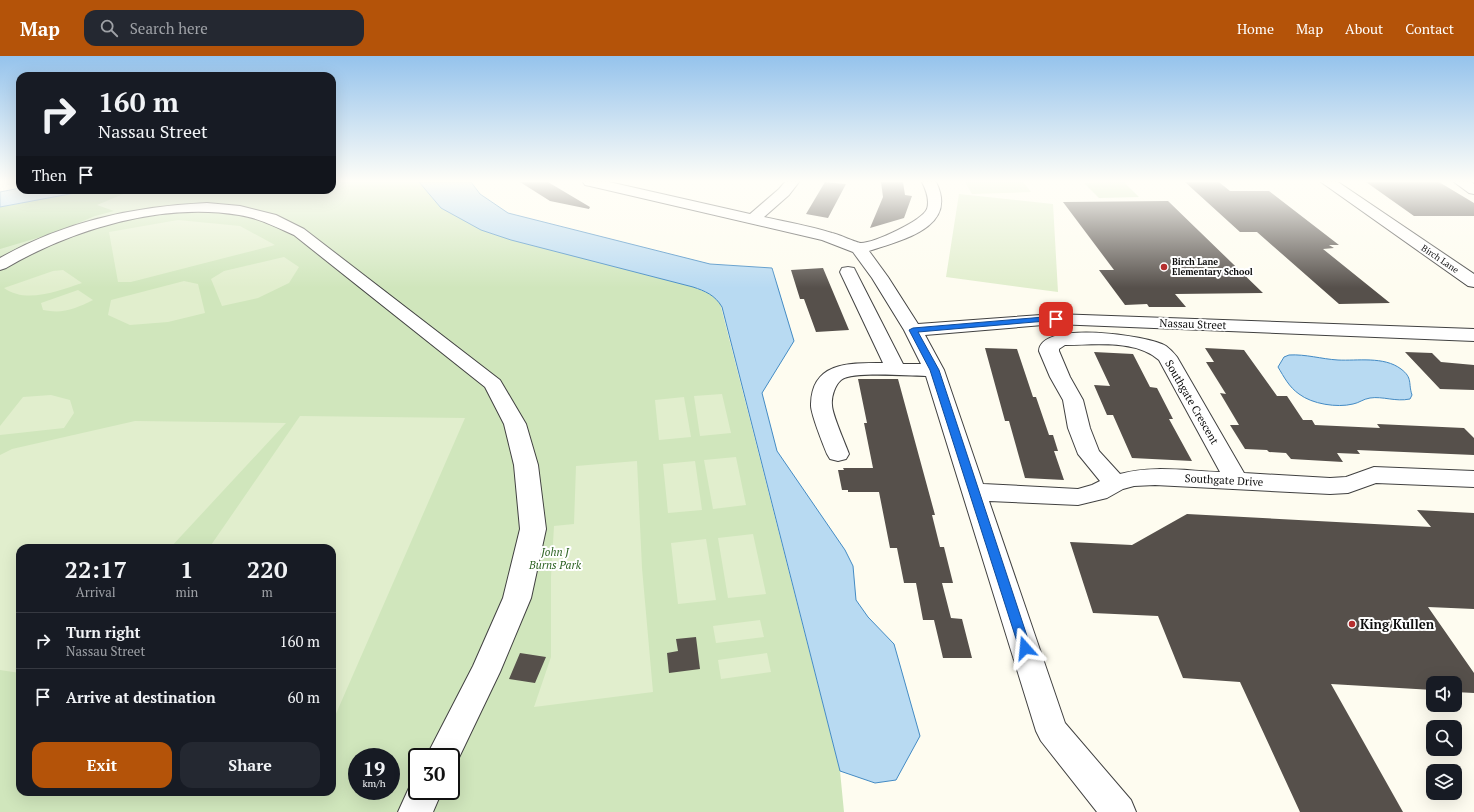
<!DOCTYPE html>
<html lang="en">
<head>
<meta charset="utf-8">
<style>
	body { margin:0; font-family:"PT Serif",serif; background:#242831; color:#f1f3f6; height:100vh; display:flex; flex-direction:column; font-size:15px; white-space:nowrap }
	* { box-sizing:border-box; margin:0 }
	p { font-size:13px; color:#9ea1a6 }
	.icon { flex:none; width:22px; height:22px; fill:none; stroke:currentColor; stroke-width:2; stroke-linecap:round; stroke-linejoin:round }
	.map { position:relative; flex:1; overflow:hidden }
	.details { position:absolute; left:16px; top:488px; width:320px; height:252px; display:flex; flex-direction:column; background:#171b24; border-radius:12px; box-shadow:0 4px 16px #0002 }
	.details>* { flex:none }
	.guide { position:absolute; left:16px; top:16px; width:320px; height:122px; border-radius:12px; box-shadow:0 4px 16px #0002; background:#171b24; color:#f1f3f6; overflow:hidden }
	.tools { position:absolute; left:1426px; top:620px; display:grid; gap:8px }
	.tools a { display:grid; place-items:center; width:36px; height:36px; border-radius:8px; background:#171b24; box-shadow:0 4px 16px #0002; font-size:20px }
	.speed { position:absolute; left:348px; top:692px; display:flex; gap:8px; font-size:20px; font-weight:700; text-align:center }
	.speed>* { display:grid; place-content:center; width:52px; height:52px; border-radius:50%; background:#171b24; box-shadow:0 4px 16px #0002; line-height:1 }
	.speed small { font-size:10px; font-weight:400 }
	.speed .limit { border:2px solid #111; border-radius:6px; background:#fff; color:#111 }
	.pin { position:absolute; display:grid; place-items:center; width:34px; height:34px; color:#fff; margin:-17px; border-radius:8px; box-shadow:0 2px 6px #0006 }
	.me { position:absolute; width:44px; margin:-22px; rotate:342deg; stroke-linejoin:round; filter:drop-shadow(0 0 3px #0008) }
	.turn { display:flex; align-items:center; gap:14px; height:84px; padding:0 16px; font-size:18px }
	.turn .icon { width:52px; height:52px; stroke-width:2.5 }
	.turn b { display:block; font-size:28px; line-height:34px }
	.then { display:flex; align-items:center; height:38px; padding:0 16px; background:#0003; gap:8px; font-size:15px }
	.eta { display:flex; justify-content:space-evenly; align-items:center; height:68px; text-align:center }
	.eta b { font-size:24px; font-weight:700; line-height:28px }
	.primary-button { display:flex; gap:8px; margin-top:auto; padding:8px 16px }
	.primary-button a { flex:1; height:46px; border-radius:12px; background:#b45309; color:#fff; font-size:16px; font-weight:700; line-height:46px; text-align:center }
	.primary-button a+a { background:#242831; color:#f1f3f6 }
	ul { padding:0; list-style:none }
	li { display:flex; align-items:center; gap:12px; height:56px; padding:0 16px; border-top:1px solid #363941 }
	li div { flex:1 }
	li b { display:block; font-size:15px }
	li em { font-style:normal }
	header { display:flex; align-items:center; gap:24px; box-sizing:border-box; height:56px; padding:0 20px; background:#b45309; color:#fff }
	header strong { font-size:19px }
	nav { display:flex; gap:22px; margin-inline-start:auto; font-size:14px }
	.search { width:280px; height:36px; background:#242831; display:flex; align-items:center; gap:10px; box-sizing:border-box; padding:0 14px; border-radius:12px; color:#9ea1a6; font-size:15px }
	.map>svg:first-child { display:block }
</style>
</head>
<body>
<header>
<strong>Map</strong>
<div class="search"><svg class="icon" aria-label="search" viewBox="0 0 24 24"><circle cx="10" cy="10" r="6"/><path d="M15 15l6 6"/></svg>Search here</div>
<nav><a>Home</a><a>Map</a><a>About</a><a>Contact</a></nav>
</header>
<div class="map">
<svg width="1474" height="756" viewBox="0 0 1474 756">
	<rect width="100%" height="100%" fill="#fefcf0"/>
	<path fill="#d0e6bc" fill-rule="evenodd" d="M332,126h87l22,26 52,26 200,53 17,7 10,9 120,468 4,41h-844v-605l91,-17h241zM20,492h312v244h-312zM357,701h34v34h-34zM417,701h34v34h-34z
		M1124,126l15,15 -40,1 -15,-15z"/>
	<path fill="#b3d69c" d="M91,134h42l-36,15 17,6 -19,5 -41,17 -54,16v-42z"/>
	<path fill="#e1eecd" d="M965,126h58l8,10 -59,2z
		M959,138l94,10 5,88 -112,-15z
		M178,164l62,6 35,19 -144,37h-13l-9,-50z
		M284,201l15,10 -10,16 -31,15 -36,8 -11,-27 13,-8z
		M63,214l19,13c-24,8 -56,21 -78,5l49,-17z
		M184,225l14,3 7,29 -37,9 -38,3 -22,-10 3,-15z
		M78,234l15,10c-18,9 -30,14 -50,10l-2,-7z
		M722,338l9,39 -31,3 -6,-40z
		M51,339l19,5 4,13 -10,15 -64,7v-9l23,-29z
		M684,341l7,40 -32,3 -4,-40z
		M300,360l165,2 -133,305v-175h-123z
		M135,365l151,2 -116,125h-150v125l-20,-3v-215l12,-6z
		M736,401l10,48 -33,4 -9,-49z
		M637,405l5,107 11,124 -119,15 17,-50v-80l3,-51 20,-2 2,-58z
		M695,405l7,49 -34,3 -5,-49z
		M753,478l13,60 -38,4 -10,-60z
		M706,483l10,61 -38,4 -7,-61z
		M760,564l4,17 -48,6 -3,-17z
		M767,597l4,19 -50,7 -3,-19z"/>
	<path fill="#b8daf2" stroke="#448bc4" d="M419,126h52l9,12 28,19 202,51 62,4 22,73 -32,52 15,58 68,99 8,16 3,34 12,17 26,27 26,92 -24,44 -21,3 -35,-12 -118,-464c-7,-12 -17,-16 -29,-20l-182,-47 -30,-10 -40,-22z
		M20,132v2h71l-91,17v-15z
		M1289,299c17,-1 32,4 49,5 19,1 46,-4 63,9 12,9 7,14 11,26l-2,4c-15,3 -27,-3 -40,-1 -7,1 -11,5 -17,6 -16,4 -41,0 -54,-10 -10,-7 -15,-17 -21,-27l6,-10z"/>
	<path fill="#56504b" d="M520,126h28l42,25 -1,2 -39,-8z
		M825,126l21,2 -18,34 -22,-4z
		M881,126h22l2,13 7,1 -8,22 -34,10 13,-31z
		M1185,126h34l11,9h39l70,54h-10l5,3 -11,1 67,54 -51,1 -82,-72h-17z
		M1366,126h73l35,21v13h-60z
		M1168,145l95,92 -88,1 11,13h-37l-2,-3 -22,1 -26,-35h15l-51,-68z
		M823,212l26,62 -33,2 -12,-33h-4l-9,-29z
		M985,292l32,1 16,48h3l13,38h4l5,16h-4l10,29 -39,-2 -16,-57h-4z
		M1205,292l39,2 33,46h10l16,24h9l3,5 65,3 -3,-4 87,4 10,10v17l-117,-5 3,4 -23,-1 6,9 -52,-3 -5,-6 -17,-1 -2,-2 -22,-1 -15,-24h9l-19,-32 6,1 -20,-32h8z
		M1094,296l39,2 17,33 7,1 16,31h-4l23,42 -60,-3 -19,-43h-6l-13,-30 16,1z
		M1405,296l27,1 9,9 33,3v25l-34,-1z
		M858,323h40l37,136h-3l8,32h4l9,36h-11l9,35 11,1 10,39h-29l-9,-38h-11l-7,-37h-12l-7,-35h-7l-11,-56h-31v-2h-6l-4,-20h6l-1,-2h30l-9,-45h3z
		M1417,454l57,3v96l-46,-2 46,66v20l-19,-1v-9h-22v7l-102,-6 72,128h-103l-60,-130 -57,-4 -25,-62 -65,-3 -23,-71 62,3 55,-31 244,13z
		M696,581l4,32 -31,4 -2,-20 11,-2 -2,-12z
		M520,597l26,4 -11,26 -26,-4z"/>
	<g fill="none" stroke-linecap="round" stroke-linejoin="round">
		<g stroke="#414141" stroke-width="2">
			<path id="minor" d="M583,126h26l141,32 29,-25 6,-7h14l-10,13 -25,22c23,5 46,9 68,16 6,1 25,10 29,10 13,0 61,-22 66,-34 3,-9 -1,-19 -5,-27h14c23,46 -35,58 -67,69l19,26 30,47 137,-10 419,15v12l-419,-17 -130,11 19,35 39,114 95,5 14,-4 8,-4 -22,-27 -10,-26 -5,-28 -13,-23 -11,-26c1,-31 109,-16 127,-5 4,3 8,7 11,11l67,116 86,5 16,-1 28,-10 100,4v16l-98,-4 -28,10 -18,1 -175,-9 -21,1 -11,3 -16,9 -29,7 -89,-4 76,222 66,77 5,12h-39l-56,-71 -5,-10 -110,-355c-16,0 -75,-5 -85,4 -6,5 -10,17 -9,25 0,9 13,38 17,49l-3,5 -8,2 -8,-2 -3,-5c-4,-10 -17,-42 -16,-50 1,-43 40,-41 72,-41l-43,-91 2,-4 6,-1 6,1 2,4 47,92h18l-17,-34 -32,-52 -19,-26 -31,-12 -232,-54 -5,-1zM1065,289c30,0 70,-6 94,15l61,112c-33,-1 -68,-7 -100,2l-21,-23 -9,-23 -7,-28 -13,-23 -11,-26v-2z
				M1321,126h17l136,92v13l-6,-1z
				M1454,126h17l3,2v10l-5,-1z
				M207,147l33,3 36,9 28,14 196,151 26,44 12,41 8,64 -15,69 -31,74 -46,96 -3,1v-12h-25l47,-91 30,-68 17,-69 -6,-64 -10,-41 -19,-37 -191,-152c-18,-8 -35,-17 -55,-20 -76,-13 -167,14 -233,53l-6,2v-12c63,-36 135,-52 207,-55z
				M417,722v13h25l-9,21h-35l15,-33z"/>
		</g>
		<use href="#minor" fill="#fff" fill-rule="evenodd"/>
	</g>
	<linearGradient id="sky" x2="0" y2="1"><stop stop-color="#95c3ec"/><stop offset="0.54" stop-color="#fffef8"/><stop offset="1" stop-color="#fffef8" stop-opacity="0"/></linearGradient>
	<rect width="1474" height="232" fill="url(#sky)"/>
	<path fill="#1a73e8" stroke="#114b97" d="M1056,260l2,1v3l-140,12 21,38 92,278 -2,4 -4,2 -4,-2 -2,-4 -89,-278 -21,-40 4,-2z"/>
	<g fill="#b52f2f" stroke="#fff" stroke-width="1.5">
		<circle cx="1164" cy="211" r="4"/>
		<circle cx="1352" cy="568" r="4"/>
	</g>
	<g text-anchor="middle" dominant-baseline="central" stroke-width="4" stroke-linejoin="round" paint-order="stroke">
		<g font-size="9" fill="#0e0e0e" stroke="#fff">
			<text transform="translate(1440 203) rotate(34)">Birch Lane</text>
		</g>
		<g font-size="9" font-weight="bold" fill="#0e0e0e" stroke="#fff" text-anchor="start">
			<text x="1172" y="206">Birch Lane<tspan x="1172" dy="10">Elementary School</tspan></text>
		</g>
		<g font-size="11" fill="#0e0e0e" stroke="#fff">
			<text transform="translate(1193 268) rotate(2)">Nassau Street</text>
			<text transform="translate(1192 346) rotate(60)">Southgate Crescent</text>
			<text transform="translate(1224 424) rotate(3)">Southgate Drive</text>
		</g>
		<g font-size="11" font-style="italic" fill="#2d6223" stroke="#fff">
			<text x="555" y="496">John J<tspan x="555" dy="13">Burns Park</tspan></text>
		</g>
		<g font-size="13" font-weight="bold" fill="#0e0e0e" stroke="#fff" text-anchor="start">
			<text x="1360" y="568">King Kullen</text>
		</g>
	</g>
</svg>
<div class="tools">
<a><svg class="icon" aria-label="sound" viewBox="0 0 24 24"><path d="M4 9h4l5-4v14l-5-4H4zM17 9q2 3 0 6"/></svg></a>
<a><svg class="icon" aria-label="search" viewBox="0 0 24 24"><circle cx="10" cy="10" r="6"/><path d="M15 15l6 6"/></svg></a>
<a><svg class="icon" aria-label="layers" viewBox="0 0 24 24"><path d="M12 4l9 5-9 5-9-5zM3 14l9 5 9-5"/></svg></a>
</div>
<div class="speed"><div>19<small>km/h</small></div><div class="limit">30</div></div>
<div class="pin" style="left:1056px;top:263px;background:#d93025"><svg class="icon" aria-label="arrive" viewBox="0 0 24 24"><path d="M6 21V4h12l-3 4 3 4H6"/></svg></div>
<svg class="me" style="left:1025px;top:592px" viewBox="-20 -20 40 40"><path d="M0-17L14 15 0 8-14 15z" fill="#1a73e8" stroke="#fff" stroke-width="4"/></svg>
<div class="guide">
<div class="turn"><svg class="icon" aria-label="right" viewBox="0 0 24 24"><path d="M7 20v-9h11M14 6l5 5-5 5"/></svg><div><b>160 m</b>Nassau Street</div></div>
<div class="then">Then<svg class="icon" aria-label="arrive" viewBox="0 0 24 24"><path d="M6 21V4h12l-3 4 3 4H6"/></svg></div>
</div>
<section class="details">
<div class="eta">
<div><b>22:17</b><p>Arrival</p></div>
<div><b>1</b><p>min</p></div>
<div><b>220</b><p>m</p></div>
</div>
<ul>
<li><svg class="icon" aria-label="right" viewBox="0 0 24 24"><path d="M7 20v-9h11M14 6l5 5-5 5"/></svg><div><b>Turn right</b><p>Nassau Street</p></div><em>160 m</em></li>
<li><svg class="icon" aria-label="arrive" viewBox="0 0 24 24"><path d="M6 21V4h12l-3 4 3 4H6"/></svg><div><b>Arrive at destination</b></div><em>60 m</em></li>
</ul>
<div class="primary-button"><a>Exit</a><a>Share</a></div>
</section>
</div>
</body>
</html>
